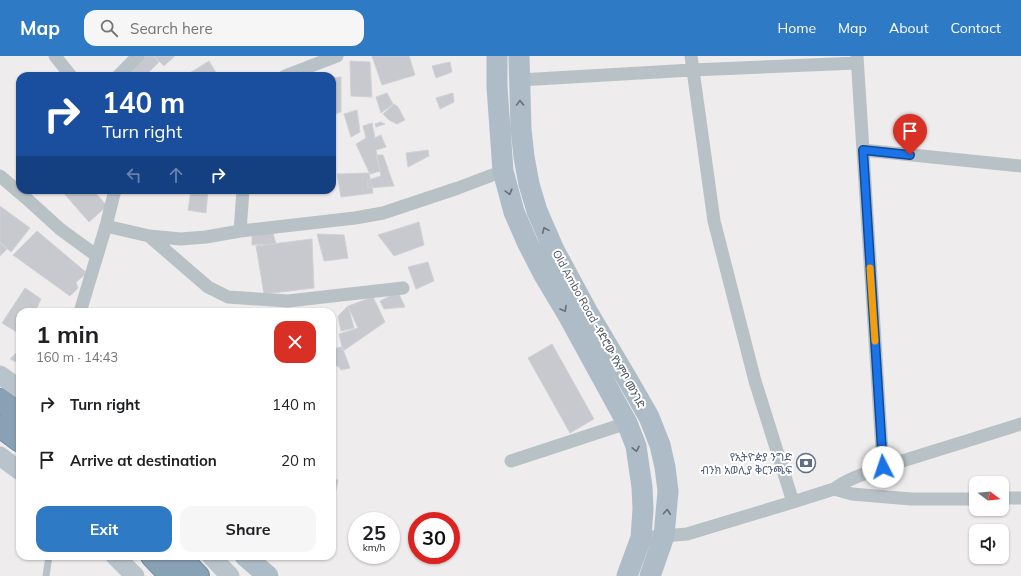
<!DOCTYPE html>
<html lang="en">
<head>
<meta charset="utf-8">
<style>
	body { margin:0; font-family:Mulish,"Noto Sans Ethiopic",sans-serif; background:#f6f6f6; color:#202124; height:100vh; display:flex; flex-direction:column; font-size:15px; white-space:nowrap }
	* { box-sizing:border-box; margin:0 }
	p { font-size:13px; color:#757577 }
	.icon { flex:none; width:22px; height:22px; fill:none; stroke:currentColor; stroke-width:2; stroke-linecap:round; stroke-linejoin:round }
	.map { position:relative; flex:1; overflow:hidden }
	.details { position:absolute; left:16px; top:252px; width:320px; height:252px; display:flex; flex-direction:column; background:#fff; border-radius:12px; box-shadow:0 1px 3px #0004 }
	.details>* { flex:none }
	.top-card { position:absolute; left:16px; top:16px; width:320px; height:122px; border-radius:12px; box-shadow:0 1px 3px #0004; background:#1a4fa0; color:#fff; overflow:hidden }
	.needle { width:26px; rotate:106deg }
	.fabs { position:absolute; left:969px; top:420px; display:grid; gap:8px }
	.fabs a { display:grid; place-items:center; width:40px; height:40px; border-radius:8px; background:#fff; box-shadow:0 1px 3px #0004; font-size:20px }
	.speed { position:absolute; left:348px; top:456px; display:flex; gap:8px; font-size:20px; font-weight:700; text-align:center }
	.speed>* { display:grid; place-content:center; width:52px; height:52px; border-radius:50%; background:#fff; box-shadow:0 1px 3px #0004; line-height:1 }
	.speed small { font-size:10px; font-weight:400 }
	.speed .limit { border:6px solid #d22; background:#fff; color:#111 }
	.pin { position:absolute; display:grid; place-items:center; width:34px; height:34px; color:#fff; margin:-41px -17px; border-radius:50% 50% 50% 0; rotate:-45deg; box-shadow:0 0 4px #0007 }
	.pin .icon { rotate:45deg }
	.me { position:absolute; width:44px; margin:-22px; rotate:356deg; stroke-linejoin:round; filter:drop-shadow(0 0 3px #0008) }
	.turn { display:flex; align-items:center; gap:14px; height:84px; padding:0 20px; font-size:18px }
	.turn .icon { width:52px; height:52px; stroke-width:2.5 }
	.turn b { display:block; font-size:28px; line-height:34px }
	.lanes { display:flex; align-items:center; height:38px; padding:0 20px; background:#0003; justify-content:center; gap:20px; direction:ltr }
	.lanes .off { opacity:.35 }
	.round { display:grid; place-items:center; flex:none; width:42px; height:42px; border-radius:12px; background:#f6f6f6 }
	.head { display:flex; align-items:center; justify-content:space-between; height:68px; padding:0 20px }
	h1 { font-size:24px; font-weight:700; line-height:30px }
	.button { display:flex; gap:8px; margin-top:auto; padding:8px 20px }
	.button a { flex:1; height:46px; border-radius:12px; background:#2e7ac5; color:#fff; font-size:16px; font-weight:700; line-height:46px; text-align:center }
	.button a+a { background:#f6f6f6; color:#202124 }
	ul { padding:0; list-style:none }
	li { display:flex; align-items:center; gap:12px; height:56px; padding:0 20px }
	li div { flex:1 }
	li b { display:block; font-size:15px }
	li em { font-style:normal }
	header { display:flex; align-items:center; gap:24px; box-sizing:border-box; height:56px; padding:0 20px; background:#2e7ac5; color:#fff }
	header strong { font-size:19px }
	nav { display:flex; gap:22px; margin-inline-start:auto; font-size:14px }
	.search { width:280px; height:36px; background:#f6f6f6; display:flex; align-items:center; gap:10px; box-sizing:border-box; padding:0 14px; border-radius:12px; color:#757577; font-size:15px }
	.map>svg:first-child { display:block }
</style>
</head>
<body>
<header>
<strong>Map</strong>
<div class="search"><svg class="icon" aria-label="search" viewBox="0 0 24 24"><circle cx="10" cy="10" r="6"/><path d="M15 15l6 6"/></svg>Search here</div>
<nav><a>Home</a><a>Map</a><a>About</a><a>Contact</a></nav>
</header>
<div class="map">
<svg width="1021" height="520" viewBox="0 0 1021 520">
	<rect width="100%" height="100%" fill="#eeecec"/>
	<path fill="#c7c9ce" stroke="#d0d2d6" d="M141,0h12l6,6 -14,14h-18l-2,-3z
		M154,0h21l-11,10z
		M372,0h37l6,19 -33,10z
		M209,5l9,15h-33z
		M350,5l20,1 2,35 -21,-1z
		M450,6l2,10 -16,6 -4,-12z
		M341,21v35l-9,3v-37z
		M387,37l6,11 -12,9 -5,-16z
		M453,37l1,9 -14,7 -4,-11z
		M394,48l4,3 7,13 -8,4 -8,-4 -6,-6z
		M357,54l3,22 -9,5 -7,-23z
		M381,66l4,2 -9,3 -1,-3z
		M372,67l3,15 6,-3 5,12 -10,3 4,21 -10,3 -14,-30 10,-6 -3,-12z
		M428,94l1,6 -21,11 -2,-14z
		M376,99h7l11,31 -26,2v-8l13,-4z
		M369,117l4,20 -32,4 -4,-23z
		M61,134h32l14,16 -18,16z
		M191,134h17l-2,23 -18,-3z
		M0,150l30,22 -19,24 -11,-10z
		M419,166l5,23 -30,11 -16,-21z
		M37,175l50,42 -11,9 2,6 -8,8 -57,-41z
		M273,177l3,11 -24,1v-9z
		M317,178l27,1 4,23 -24,3z
		M312,183l2,49 -50,6 -8,-48z
		M0,187l7,6 -7,7z
		M428,206l6,19 -18,8 -8,-22z
		M25,232l16,11 -6,13h-15v22l-18,-11z
		M398,236l7,15 -21,2 -4,-8z
		M373,241l12,25 -42,29 -4,-17 19,-6 -10,-22z
		M348,250l6,22 -13,3 -3,-15z
		M552,288l42,75 -24,14 -42,-75z
		M342,291l8,21 -9,2 -3,-4h-6v-17z
		M20,293v15l-10,-5z
		M332,423l6,1 -6,28z"/>
	<g fill="none" stroke-linecap="round" stroke-linejoin="round">
		<g stroke="#748ca0" stroke-width="24">
			<path id="highway" d="M0,344l20,15
				M0,370l20,15
				M152,500l19,20
				M179,500l19,20"/>
		</g>
		<path stroke="#b8c1c6" stroke-width="7" d="M46,520l3,-20"/>
		<path stroke="#b8c1c6" stroke-width="13" d="M55,0l16,20
			M691,0l23,165 41,160 38,121
			M118,20l20,-20
			M285,20l52,-20
			M519,24l173,-10 165,-7
			M863,94l158,16
			M0,120l26,22 34,31 37,27
			M106,170l43,10 32,3 25,-2 34,-6 115,-13 28,-5 75,-25 45,-17
			M240,175l3,-41
			M149,180l59,51 20,10 60,4 115,-13
			M80,256l26,-86 9,-36
			M511,405l116,-38
			M883,411l138,-43
			M834,433c14,-11 32,-15 49,-22l-26,-411
			M1002,442h19
			M641,482l46,-4 106,-32 41,-13 18,5 59,5h65"/>
		<path stroke="#b9c3cb" stroke-width="19" d="M0,319l20,14
			M0,400l20,15
			M115,500l20,20
			M211,500l19,20"/>
		<path stroke="#aebcc7" stroke-width="21" d="M497,0v31l6,84 11,41 14,32 16,31 25,42 58,106 9,23 6,41 1,22 -2,29 -14,38
			M519,0l2,73 3,28 5,27 8,27 17,39 33,61 42,71 20,35 11,28 5,22 3,24 -4,45 -14,40
			M245,500l23,20"/>
		<use href="#highway" stroke="#89a1b5" stroke-width="22"/>
	</g>
	<defs><path id="oneway-chevron" d="M-2-3.5L2.5 0L-2 3.5" fill="none" stroke-width="1.6" stroke-linecap="round" stroke-linejoin="round"/></defs>
	<g stroke="#657078">
		<use href="#oneway-chevron" transform="translate(520 47) rotate(-92)"/>
		<use href="#oneway-chevron" transform="translate(509 136) rotate(75)"/>
		<use href="#oneway-chevron" transform="translate(545 174) rotate(-114)"/>
		<use href="#oneway-chevron" transform="translate(564 253) rotate(60)"/>
		<use href="#oneway-chevron" transform="translate(636 393) rotate(78)"/>
		<use href="#oneway-chevron" transform="translate(667 456) rotate(-85)"/>
	</g>
	<g fill="none" stroke-linecap="round" stroke-linejoin="round">
		<g stroke="#114b97" stroke-width="10">
			<path id="route" d="M883,411l-20,-317 47,5"/>
		</g>
		<use href="#route" stroke="#1a73e8" stroke-width="7"/>
		<path stroke="#f59e0b" stroke-width="7" d="M870,212l5,73"/>
	</g>
	<defs>
		<g id="bank-ring" transform="scale(1)"><circle r="9.5" fill="#fff" stroke="#5c6f8a" stroke-width="1.5"/><path d="M-6-4H6V4H-6ZM0-2.3a2.3 2.3 0 1 0 0 4.6a2.3 2.3 0 1 0 0-4.6Z" fill="#5c6f8a"/></g>
	</defs>
	<g fill-rule="evenodd">
		<use href="#bank-ring" x="806" y="407"/>
	</g>
	<g text-anchor="middle" dominant-baseline="central" stroke-width="4" stroke-linejoin="round" paint-order="stroke">
		<g font-size="11" fill="#465056" stroke="#fff">
			<text transform="translate(599 273) rotate(61)">Old Ambo Road -የድሮው የአምቦ መንገድ</text>
		</g>
		<g font-size="11" fill="#4e5e75" stroke="#fff" text-anchor="end">
			<text x="792" y="401">የኢትዮዽያ ንግድ<tspan x="792" dy="13">ብንክ አወሊያ ቅርንጫፍ</tspan></text>
		</g>
	</g>
</svg>
<div class="fabs">
<a><svg class="needle" viewBox="-14 -14 28 28"><path d="M0-13l5 13h-10z" fill="#e53935"/><path d="M0 13l5-13h-10z" fill="#757577"/></svg></a>
<a><svg class="icon" aria-label="sound" viewBox="0 0 24 24"><path d="M4 9h4l5-4v14l-5-4H4zM17 9q2 3 0 6"/></svg></a>
</div>
<div class="speed"><div>25<small>km/h</small></div><div class="limit">30</div></div>
<div class="pin" style="left:910px;top:99px;background:#d93025"><svg class="icon" aria-label="arrive" viewBox="0 0 24 24"><path d="M6 21V4h12l-3 4 3 4H6"/></svg></div>
<svg class="me" style="left:883px;top:411px" viewBox="-20 -20 40 40"><circle r="19" fill="#fff"/><path d="M0-13L10 11 0 6-10 11z" fill="#1a73e8"/></svg>
<div class="top-card">
<div class="turn"><svg class="icon" aria-label="right" viewBox="0 0 24 24"><path d="M7 20v-9h11M14 6l5 5-5 5"/></svg><div><b>140 m</b>Turn right</div></div>
<div class="lanes"><svg class="icon off" aria-label="left" viewBox="0 0 24 24"><path d="M17 20v-9H6M10 6l-5 5 5 5"/></svg><svg class="icon off" aria-label="ahead" viewBox="0 0 24 24"><path d="M12 20V5M6 11l6-6 6 6"/></svg><svg class="icon" aria-label="right" viewBox="0 0 24 24"><path d="M7 20v-9h11M14 6l5 5-5 5"/></svg></div>
</div>
<section class="details">
<div class="head"><div><h1>1 min</h1><p>160 m · 14:43</p></div><a class="round" style="background:#d93025;color:#fff"><svg class="icon" aria-label="close" viewBox="0 0 24 24"><path d="M6 6l12 12M18 6L6 18"/></svg></a></div>
<ul>
<li><svg class="icon" aria-label="right" viewBox="0 0 24 24"><path d="M7 20v-9h11M14 6l5 5-5 5"/></svg><div><b>Turn right</b></div><em>140 m</em></li>
<li><svg class="icon" aria-label="arrive" viewBox="0 0 24 24"><path d="M6 21V4h12l-3 4 3 4H6"/></svg><div><b>Arrive at destination</b></div><em>20 m</em></li>
</ul>
<div class="button"><a>Exit</a><a>Share</a></div>
</section>
</div>
</body>
</html>
